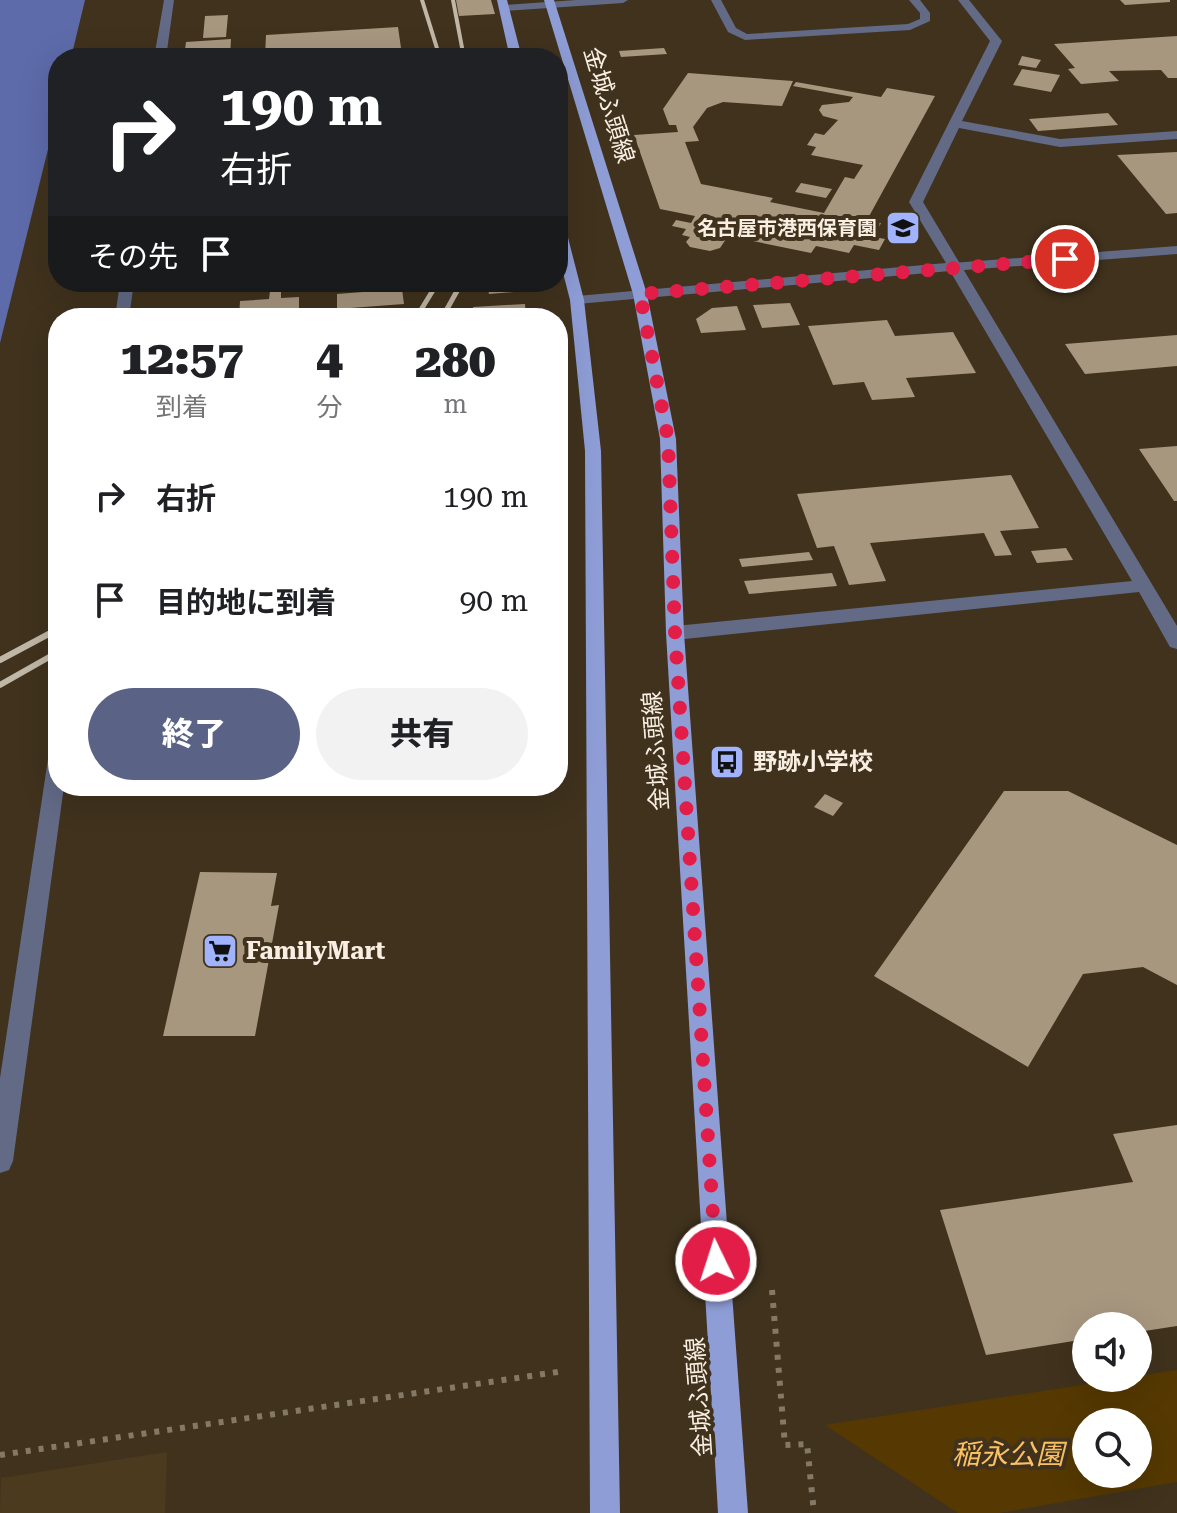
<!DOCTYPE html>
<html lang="ja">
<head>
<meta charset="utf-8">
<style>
	body { margin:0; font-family:"Roboto Serif","Noto Sans JP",serif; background:#f2f2f2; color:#202124; height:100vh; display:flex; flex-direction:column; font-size:30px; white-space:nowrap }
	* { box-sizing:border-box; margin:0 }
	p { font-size:26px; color:#757577 }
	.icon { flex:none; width:44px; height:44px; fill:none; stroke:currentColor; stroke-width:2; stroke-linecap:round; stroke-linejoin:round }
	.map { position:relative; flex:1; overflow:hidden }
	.details { position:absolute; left:48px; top:308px; width:520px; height:488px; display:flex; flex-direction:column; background:#fff; border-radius:32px; box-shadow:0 8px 32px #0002 }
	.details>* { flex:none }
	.guide { position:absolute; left:48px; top:48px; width:520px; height:244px; border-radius:32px; box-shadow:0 8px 32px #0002; background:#202124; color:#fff; overflow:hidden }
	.controls { position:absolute; left:1072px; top:1312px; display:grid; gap:16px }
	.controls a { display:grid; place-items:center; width:80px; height:80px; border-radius:50%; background:#fff; box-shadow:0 8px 32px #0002; font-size:40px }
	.pin { position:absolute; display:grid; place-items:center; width:68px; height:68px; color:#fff; margin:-34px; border:4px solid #fff; border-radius:50%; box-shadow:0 2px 8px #0007 }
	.me { position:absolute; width:88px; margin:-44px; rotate:356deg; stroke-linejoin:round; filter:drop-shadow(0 0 6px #0008) }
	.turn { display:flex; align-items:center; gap:28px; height:168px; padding:0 40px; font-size:36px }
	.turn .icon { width:104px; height:104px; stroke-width:2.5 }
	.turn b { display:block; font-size:56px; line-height:68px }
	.then { display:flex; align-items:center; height:76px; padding:0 40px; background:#0003; gap:16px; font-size:30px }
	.eta { display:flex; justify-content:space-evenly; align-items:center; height:136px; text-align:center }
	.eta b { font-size:48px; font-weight:800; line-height:56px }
	.action { display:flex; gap:16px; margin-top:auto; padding:16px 40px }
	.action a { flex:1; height:92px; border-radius:48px; background:#5a6386; color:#fff; font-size:32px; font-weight:800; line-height:92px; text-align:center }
	.action a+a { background:#f2f2f2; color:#202124 }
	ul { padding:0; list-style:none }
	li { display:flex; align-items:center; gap:24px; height:104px; padding:0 40px }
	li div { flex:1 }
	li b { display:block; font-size:30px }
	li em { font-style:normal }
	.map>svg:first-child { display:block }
</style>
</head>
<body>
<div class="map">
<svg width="1177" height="1513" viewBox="0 0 1177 1513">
	<rect width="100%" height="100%" fill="#40321d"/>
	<path fill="#4c3a1e" d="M167,1452l-2,61h-165l1,-35z"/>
	<path fill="#563902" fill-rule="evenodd" d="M1177,1370v112l-178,31h-41l-133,-88zM1086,1422h52v52h-52z"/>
	<path fill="#5d6baa" d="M0,0h85l-14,58h-13v51l-58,234z"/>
	<path fill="#a8977f" d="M456,0h35l4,14 -36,2z
		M1120,0h50v2l-45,3z
		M228,15l-2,22 -23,1 2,-22z
		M398,27l3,21 -136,8 1,-21z
		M1177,36v42h-9l-7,-8 -52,1 10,10 -38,3 -13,-15 7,-1 -21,-24z
		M231,39l-1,19h-46l2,-16z
		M664,48l3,6 -46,3 -2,-6z
		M1022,56l19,4 -5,8 -18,-3z
		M1022,69l38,6 -9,17 -38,-7z
		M688,73l105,8 -11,25 -59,-4 -16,6 -14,19 6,14 -14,1 16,42 72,14 -3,4 54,11 21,-36 9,2 9,-14 -52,-10 5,-8 -9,-2 8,-12 9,2 14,-15 -15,-4 -4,-6 3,-5 27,-3 4,-5 -60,-11 3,-4 85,15 6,-9 48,8 -68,124 14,3 -7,14 11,2 -6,11 -25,-5 -5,8 -33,-7 -5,7 -83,-17 -8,12 -10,3 -20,-4 -4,-5 4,-5 -8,-2 4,-6 -14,-3 4,-6 15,3 4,-7 -35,-7 -26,-74 44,-3 -2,-7h-7l-6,-16z
		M1108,113l10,12 -80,6 -9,-12z
		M1177,152v61l-11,1 -49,-59z
		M801,183l31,6 -6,9 -31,-6z
		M524,282l1,9 -36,3 -2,-11z
		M402,289l2,15 -67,5v-15z
		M281,290v8l18,-1v15l-60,5 1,-16 29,-2 1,-8z
		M790,303l10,22 -38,3 -9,-23z
		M525,304l1,14h-53v-11z
		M737,306l9,24 -45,3 -5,-14 16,-11z
		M887,320l8,16 58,-4 23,41 -70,5 9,19 -43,3 -8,-18 -31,3 -25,-59z
		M1177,335v31l-92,8 -20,-30z
		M1177,446v55h-3l-35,-52z
		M1011,475l28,53 -39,3 12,24 -17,1 -11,-23 -114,10 16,38 -37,4 -15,-39 -17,2 -20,-54z
		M1066,548l7,12 -36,3 -6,-12z
		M809,552l4,8 -71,7 -3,-8z
		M832,573l5,13 -88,8 -5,-13z
		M1004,791h64l109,54v140l-34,-18 -60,7 -55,93 -154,-91z
		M825,794l18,9 -10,13 -19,-9z
		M200,872l77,1 -6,33 8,-1 -24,131h-92z
		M1177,1125v201l-39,6v-6h-52v13l-100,16 -46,-145 193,-28 -20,-48z"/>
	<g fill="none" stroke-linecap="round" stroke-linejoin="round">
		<path stroke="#847866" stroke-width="6" stroke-dasharray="5 8" stroke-linecap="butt" d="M772,1290l13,155 22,-1 7,69
			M0,1455l564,-84"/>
		<path fill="#626a86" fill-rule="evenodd" d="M576,0h52l-5,3 -120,8 -5,-3 5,-3z
			M711,0h10l15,28 11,6 161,-10 12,-5v-6l-11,-13h11l10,13v8l-20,9 -165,10 -17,-8z
			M1177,246v8l-225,17 -7,-4 7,-4z"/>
		<path fill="#626a86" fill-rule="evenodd" d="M958,0h11l33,41 -40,80 98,18 117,-8v8l-117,8 -101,-19 -36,74 254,424v23l-7,-2 -31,-55 -464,48 -7,-2 -2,-5 9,-7 457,-45 -182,-310 -373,33 -7,-4 7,-4 369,-33 -37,-61 81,-161z"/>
		<path fill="#626a86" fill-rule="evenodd" d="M164,0h10l-8,58h-12z
			M120,282h14l-5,36h-14z
			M58,751v35h6l-51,375 -4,9 -9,3v-95l48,-319 3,-5z"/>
		<path fill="#8e9dd6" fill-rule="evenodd" d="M497,0h10l15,58h-12z
			M544,0h10l93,294 29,145 8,194 64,880h-30l-52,-880 -6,-194 -27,-145z
			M558,222l7,4 19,74 17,151 19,1062h-30l-5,-1062 -15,-151 -12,-47z"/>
		<path stroke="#c1b7a7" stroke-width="4" d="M422,0l18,58
			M453,0l11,58"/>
		<path stroke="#c1b7a7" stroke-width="5" d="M416,318l22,-36
			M442,318l20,-36"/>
		<path stroke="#c1b7a7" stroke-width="6" d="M0,660l58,-31
			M0,685l58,-33"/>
	</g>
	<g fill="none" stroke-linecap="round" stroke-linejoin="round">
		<path stroke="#e11d48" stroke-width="14" stroke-dasharray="0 25.2" d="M716,1261l-41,-628 -7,-194 -28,-145 425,-35"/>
	</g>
	<defs>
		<g id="school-square" transform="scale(1.8)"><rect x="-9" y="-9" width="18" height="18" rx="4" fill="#a1b3fd" stroke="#40321d"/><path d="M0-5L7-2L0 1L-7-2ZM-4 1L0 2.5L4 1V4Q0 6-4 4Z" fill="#111"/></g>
		<g id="bus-square" transform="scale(1.8)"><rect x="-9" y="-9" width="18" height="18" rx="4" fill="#a1b3fd" stroke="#40321d"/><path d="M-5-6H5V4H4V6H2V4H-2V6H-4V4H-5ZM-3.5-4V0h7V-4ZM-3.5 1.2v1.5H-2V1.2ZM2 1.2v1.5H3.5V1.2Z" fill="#111"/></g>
		<g id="supermarket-square" transform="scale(1.8)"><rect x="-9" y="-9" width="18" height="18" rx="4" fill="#a1b3fd" stroke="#40321d"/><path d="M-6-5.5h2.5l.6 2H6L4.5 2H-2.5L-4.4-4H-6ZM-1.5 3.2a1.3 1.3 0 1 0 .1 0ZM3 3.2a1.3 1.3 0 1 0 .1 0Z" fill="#111"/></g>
	</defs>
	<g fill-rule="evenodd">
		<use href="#school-square" x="903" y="228"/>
		<use href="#bus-square" x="727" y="762"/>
		<use href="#supermarket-square" x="220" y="951"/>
	</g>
	<g text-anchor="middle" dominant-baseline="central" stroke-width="8" stroke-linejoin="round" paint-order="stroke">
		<g font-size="20" font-weight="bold" fill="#f8efe2" stroke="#40321d" text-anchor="end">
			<text x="877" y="228">名古屋市港西保育園</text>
		</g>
		<g font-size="24" fill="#f8efe2" stroke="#40321d">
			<text transform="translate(609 105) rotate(73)">金城ふ頭線</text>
			<text transform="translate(656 751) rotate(-94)">金城ふ頭線</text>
			<text transform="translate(699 1397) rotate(-94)">金城ふ頭線</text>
		</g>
		<g font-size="24" font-weight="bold" fill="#f8efe2" stroke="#40321d" text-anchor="start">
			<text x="753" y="762">野跡小学校</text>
			<text x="246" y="951">FamilyMart</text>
		</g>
		<g font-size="28" font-style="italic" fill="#fcc163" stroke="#40321d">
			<text x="1008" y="1454">稲永公園</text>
		</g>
	</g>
</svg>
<div class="controls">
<a><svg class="icon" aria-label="sound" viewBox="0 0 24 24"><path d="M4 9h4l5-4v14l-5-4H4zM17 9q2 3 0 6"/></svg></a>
<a><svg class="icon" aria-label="search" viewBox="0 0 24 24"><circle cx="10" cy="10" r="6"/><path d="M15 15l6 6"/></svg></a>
</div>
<div class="pin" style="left:1065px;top:259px;background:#d93025"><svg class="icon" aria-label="arrive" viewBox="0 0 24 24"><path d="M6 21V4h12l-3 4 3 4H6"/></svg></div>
<svg class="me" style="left:716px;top:1261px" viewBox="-20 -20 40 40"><circle r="17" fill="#e11d48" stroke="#fff" stroke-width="3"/><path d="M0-11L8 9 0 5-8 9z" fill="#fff"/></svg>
<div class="guide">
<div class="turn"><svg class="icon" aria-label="right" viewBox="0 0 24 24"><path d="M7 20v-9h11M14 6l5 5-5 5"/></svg><div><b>190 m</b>右折</div></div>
<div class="then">その先<svg class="icon" aria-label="arrive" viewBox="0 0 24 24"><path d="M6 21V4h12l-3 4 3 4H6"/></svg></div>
</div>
<section class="details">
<div class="eta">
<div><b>12:57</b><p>到着</p></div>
<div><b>4</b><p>分</p></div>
<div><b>280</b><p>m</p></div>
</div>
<ul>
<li><svg class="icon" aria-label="right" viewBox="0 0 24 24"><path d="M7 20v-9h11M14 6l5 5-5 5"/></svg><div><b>右折</b></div><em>190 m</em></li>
<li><svg class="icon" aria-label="arrive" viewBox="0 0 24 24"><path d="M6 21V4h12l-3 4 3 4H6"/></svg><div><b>目的地に到着</b></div><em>90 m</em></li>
</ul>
<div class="action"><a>終了</a><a>共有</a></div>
</section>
</div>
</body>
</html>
